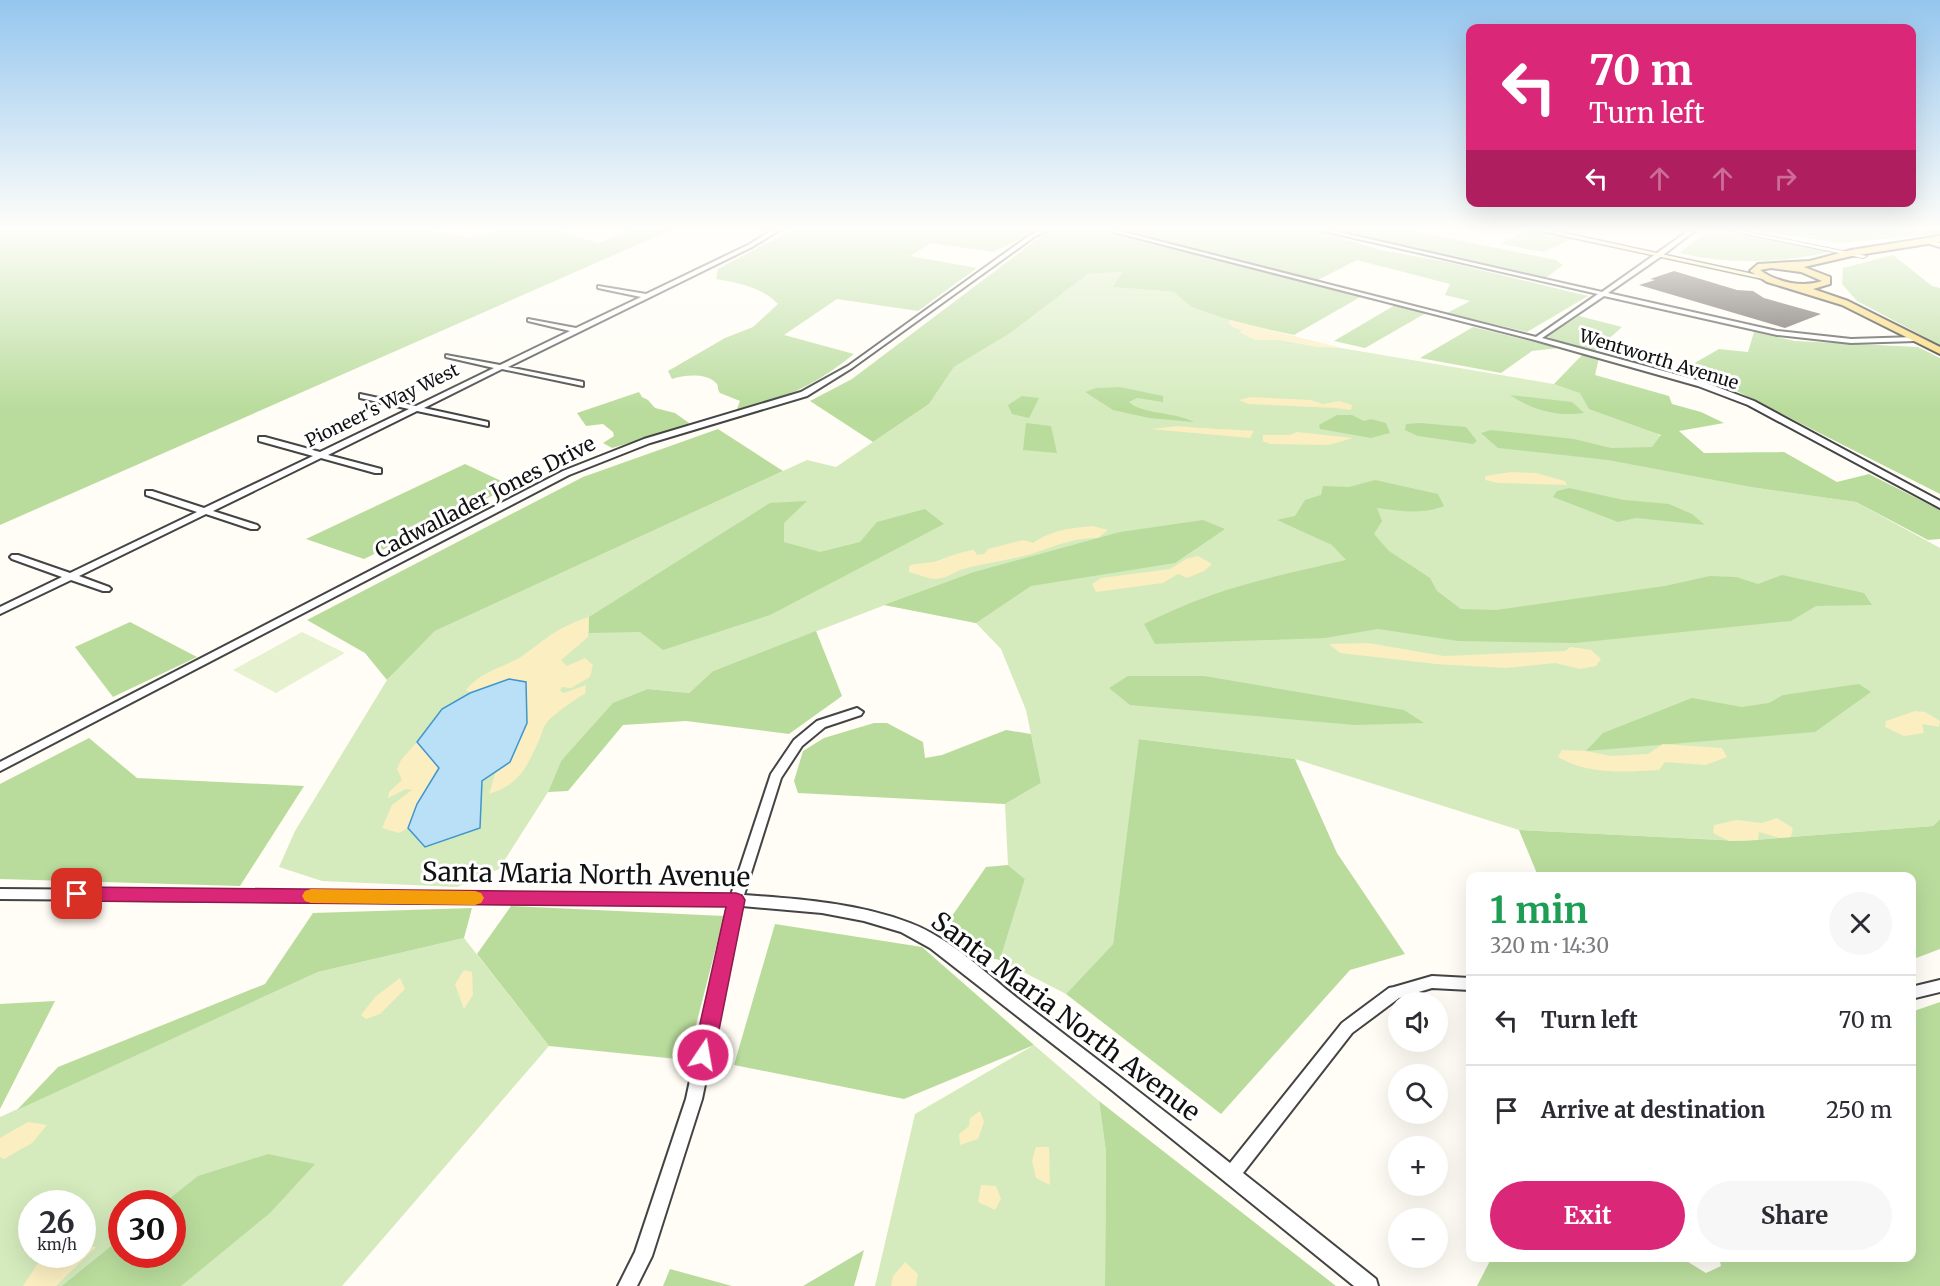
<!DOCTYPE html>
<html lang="en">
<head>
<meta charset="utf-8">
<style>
	body { margin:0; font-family:Merriweather,serif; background:#f7f7f7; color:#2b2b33; height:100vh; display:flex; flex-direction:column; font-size:22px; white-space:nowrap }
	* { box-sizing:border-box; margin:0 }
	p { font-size:20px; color:#7c7c81 }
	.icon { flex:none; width:33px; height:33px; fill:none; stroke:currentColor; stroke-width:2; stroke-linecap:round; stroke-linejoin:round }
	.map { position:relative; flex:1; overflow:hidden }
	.details { position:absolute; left:1466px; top:872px; width:450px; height:390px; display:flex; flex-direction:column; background:#fff; border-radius:12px; box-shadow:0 6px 24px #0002 }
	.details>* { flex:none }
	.hud { position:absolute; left:1466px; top:24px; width:450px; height:183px; border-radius:12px; box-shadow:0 6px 24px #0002; background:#db2777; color:#fff; overflow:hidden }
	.buttons { position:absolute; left:1388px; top:992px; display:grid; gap:12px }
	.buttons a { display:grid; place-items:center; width:60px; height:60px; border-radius:50%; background:#fff; box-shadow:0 6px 24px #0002; font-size:30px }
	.speed { position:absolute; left:18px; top:1190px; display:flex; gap:12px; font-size:30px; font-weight:700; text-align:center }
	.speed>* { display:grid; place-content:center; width:78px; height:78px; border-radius:50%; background:#fff; box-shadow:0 6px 24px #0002; line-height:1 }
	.speed small { font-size:15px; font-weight:400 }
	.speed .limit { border:9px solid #d22; background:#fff; color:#111 }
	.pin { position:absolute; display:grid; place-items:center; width:51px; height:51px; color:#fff; margin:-26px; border-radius:12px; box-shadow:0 3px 9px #0006 }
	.me { position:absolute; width:66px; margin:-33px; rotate:12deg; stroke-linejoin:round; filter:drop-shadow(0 0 4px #0008) }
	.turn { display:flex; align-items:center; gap:21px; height:126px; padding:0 24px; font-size:27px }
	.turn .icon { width:78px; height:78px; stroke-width:2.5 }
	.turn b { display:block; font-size:42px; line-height:51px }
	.lanes { display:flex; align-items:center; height:57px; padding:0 24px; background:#0003; justify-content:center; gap:30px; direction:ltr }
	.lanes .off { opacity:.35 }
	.round { display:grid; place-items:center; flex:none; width:63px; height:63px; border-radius:32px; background:#f7f7f7 }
	.summary { display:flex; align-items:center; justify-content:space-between; height:102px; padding:0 24px }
	h1 { font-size:36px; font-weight:700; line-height:45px; color:#1e9e55 }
	.action { display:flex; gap:12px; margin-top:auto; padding:12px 24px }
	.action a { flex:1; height:69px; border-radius:36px; background:#db2777; color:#fff; font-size:24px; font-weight:700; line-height:69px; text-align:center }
	.action a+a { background:#f7f7f7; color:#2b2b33 }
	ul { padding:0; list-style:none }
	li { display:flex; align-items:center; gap:18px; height:90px; padding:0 24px; border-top:2px solid #e1e1e2 }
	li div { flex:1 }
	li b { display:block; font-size:22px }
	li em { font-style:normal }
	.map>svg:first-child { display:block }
</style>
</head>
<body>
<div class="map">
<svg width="1940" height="1286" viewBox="0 0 1940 1286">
	<rect width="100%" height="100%" fill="#fffdf5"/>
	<path fill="#d5ebbd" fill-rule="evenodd" d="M1123,272l-9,15 60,5 17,15 44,15 106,26 242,41 78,47 65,44 31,8 99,14 84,46v271l-7,7 -192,15 -222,-11 -224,-71 -155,-20 -27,205 -47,50 -66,-34 25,-81 -17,-14 -3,-61 36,-21 -15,-73 -25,-61 -25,-26 -91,-18 -172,66 -24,22 -41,-4 -87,72 -13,31 -49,77 -42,18 -135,-6 -43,-14 16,-36 92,-151 48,-49 372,-171 29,7 93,-63 25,-37 55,-33 79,-60z
		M464,938l85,108 -207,240h-342v-169l318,-145zM32,1203h50v51h-50zM122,1203h50v51h-50z
		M1034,1045l65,56 7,51 -1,134h-230l40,-172z"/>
	<path fill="#b9dc9c" d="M0,229h419l51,9 36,-9h48l44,14 34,-14h41l-673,296z
		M793,229h245l-44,23 -63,-9 -21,13 67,12 -59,43 -81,-12 -53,36 70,19c-42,33 -63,41 -113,56l-4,-1 3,-8 -20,-8c-4,-6 0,-7 -5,-11 -10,-9 -31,-7 -43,-3l-4,-8 57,-33 28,-11 25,-23c-16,-17 -40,-21 -62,-25l2,-10z
		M1054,229h38l270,67 -68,39 -59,-13 -44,-15 -17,-15 -61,-5 9,-15 -34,2 -79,60 -55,33 -25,37 -56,38 -63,-41 42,-22 196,-148z
		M1135,229h174l72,21 66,12 141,34 -61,36 -80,-19 23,-12 -25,-6 5,-11 -93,-24 -41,21 -187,-48z
		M1326,229l87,2 143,29 7,5 -16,12h-9z
		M1746,229h194v5l-102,9z
		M1527,230l45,9 -29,13 -42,-8z
		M1704,234l41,1 89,16c-51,12 -104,14 -155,2z
		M1893,255l39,31 8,2v57l-83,-44 -15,-17 1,-16z
		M1395,305l31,8 -61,35 -31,-7z
		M1579,316l43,11 -28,25 -38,-9 -8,-7z
		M1473,327l86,21 -27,3 -31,22 -81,-15z
		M1754,332l41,9 123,6 22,11v136l-223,-113 -38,-9 40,-23 29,3z
		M1583,354l16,4 -4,17 74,21 3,8 29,8 23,11 -45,8 25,22 80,-1 53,30 32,-8 71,36v29l-12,1 -72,-38 -99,-14 -149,-28 -110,-12 -17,-15 10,-3 83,9 37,9 41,-1 9,-12 -72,-26 -9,-16 -26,-9z
		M1120,387l43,9v6l-26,-4 -8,4c12,12 46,10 65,20l-45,-4 -36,-8 -28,-18 11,-4z
		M639,392l3,5 6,3 7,8 20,5 14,10 -1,3 -76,22 -9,-5 11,-7 -1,-4 -10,-8 -17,2 -9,-13z
		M1510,395l62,7 12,11c-26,4 -52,-3 -74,-18z
		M1022,396l17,2 -10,20 -17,-4 -4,-9z
		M1337,415h15l12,6 7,-2 15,4 4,10 -19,5 -51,-9 -1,-4z
		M1026,423l25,3 6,27 -34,-3z
		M1420,423l46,4 11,14 -4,3 -55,-8 -13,-6 1,-6z
		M718,429l65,42 -348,160 -48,49 -22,-27 -58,-33 276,-143z
		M465,464l47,22 -148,73 -58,-20z
		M1375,480l63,14 6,12c-23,9 -44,5 -67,2l5,13 -8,13 15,17 41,27 7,13 24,18 35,1 169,-24 45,-10 26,1 22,7 24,-9 82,18 8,12 -56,1 -25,15 -216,22 -117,-2 -80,-12 -53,9 -170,6 -11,-20c69,-35 127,-47 202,-64l-14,-15 -55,-25 18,-4 10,-16 16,-5 2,-9 26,1z
		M1569,488l55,12 45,4 23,10 13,11 -69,-7 -18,4 -65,-25 4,-6z
		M807,501l-23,22v19l36,10 40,-10 17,-20 48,-13 19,15 -174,91 -107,35 -23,-18 -51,1v-16l181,-114z
		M1203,520l22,9 -50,34 -144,23 -55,37 -92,-18 90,-33 146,-40z
		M130,622l67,35 -84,40 -38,-50z
		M816,631l26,65 -53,38 -103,-13 -63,4 -55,66 -20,1 13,-31 52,-58 35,-14 41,4 24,-22z
		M1128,676h76l200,34 20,13 -69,2 -225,-20 -21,-17z
		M1859,684l12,8 -56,40 -229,19 17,-18 89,-35 50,9 27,-4 14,-8z
		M874,723h13l36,19 2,16 17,-3 64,-25 25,4 10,49 -36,21 -207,-11 -4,-12 9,-30 21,-13z
		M89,738l48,40 167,8 -64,100 -240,-7v-95z
		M1139,739l156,20 42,94 68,101 -55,16 -129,144 -155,-120 47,-50z
		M1940,819v130l-29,11v-84h-373l-19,-46 222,11 192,-15z
		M1008,865l17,14 -25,81 -29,-6 -28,-25 43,-62z
		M511,906l213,10 -37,144 -138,-14 -72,-92z
		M472,908l-8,30 -146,34 -301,138 41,-43 207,-83 48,-71z
		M775,924l147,23 112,98 -130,54 -170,-34z
		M55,1001l-55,108v-105z
		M1940,1002v284h-463l15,-29h188l26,16 15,-7 -2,-9h192v-245z
		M1099,1101l237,185h-231l1,-134z
		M268,1154l47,10 -45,49 -89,73h-119l59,-48 1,16h50v-51h-8l34,-27z
		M864,1250l-10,36h-51z
		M670,1269l62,17h-69z"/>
	<path fill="#fbeec1" d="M1231,320l110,28 -24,-1 -39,-7h-23l-16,-8 3,-2 -9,-3 -5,-5z
		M1251,397l60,3 12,4 16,-3 13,4 -1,5 -15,-2 -88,-4 -9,-4z
		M1179,426c25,3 49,3 75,5l-4,7 -100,-9z
		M1297,432l56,6 -24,7 -59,-1 -7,-3v-6h27z
		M1511,472l25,1 29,8 2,4 -69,-2 -13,-3v-4z
		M1093,526l15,4 -10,8c-23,-1 -45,9 -67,16 -21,6 -43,9 -64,14 -12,3 -18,10 -31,11 -9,0 -18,-5 -27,-7v-6c9,-4 18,-2 28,-5 13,-5 23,-9 37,-11l3,5 7,-1 4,-5 35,-9 10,3c19,-13 37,-15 60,-17z
		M1198,556l14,8 -8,7 -17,7 -9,-4 -15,9 -67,9 -4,-8 9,-6 69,-9 16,-10z
		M589,617l-1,20 -27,23 6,6 18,-8 8,7 -3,12 -19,11 -9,-1 -2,4 4,2 22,-8 -1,9c-6,2 -33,22 -37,27 -4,4 -6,12 -8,17 -13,28 -19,46 -51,56l7,-23 14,-9 -1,-83 -39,14 -4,-3c16,-20 39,-22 59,-36 25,-18 33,-27 64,-37z
		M1368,643l76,13 121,-5 6,-4 20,3 10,9 -5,7 -16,3 -25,-6 -49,5 -70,-4 -96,-11 -11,-9z
		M1915,711l10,1 15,9 -1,6 -17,-3 2,9 -20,3 -19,-9 1,-6z
		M417,742l23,26 -23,36 -9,24 -9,5 -17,-5 10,-23 20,-15 -6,-1 -18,9 1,-6 13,-12 -5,-11 4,-9z
		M1663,744l59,4 5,9 -21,8 -41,-3 -6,8c-35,2 -71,5 -101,-13l4,-7 24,1 25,5 37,-2z
		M1777,818l16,10 -2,9 -11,1 -21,-6 -1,8 -29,1 -16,-8 1,-8 23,-5 25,3z
		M464,970l8,2 1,23 -9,14 -9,-25z
		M400,978l5,11 -25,25 -14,5 -5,-4 15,-19z
		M980,1111l4,11 -6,17 -18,6 -1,-11 10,-8 1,-8z
		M28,1122l19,3 -15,18 -28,16 -4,-2v-19z
		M1036,1147h13l1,38 -14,-7 -4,-17z
		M981,1185l15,1 5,13 -6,11 -17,-8z
		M83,1245l13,2 -40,39h-33l21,-32h38z
		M905,1262l13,12 -2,12h-25l2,-10z"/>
	<path fill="#e6f2cf" d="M302,632l43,21 -69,40 -43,-23z"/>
	<path fill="#b9e0f7" stroke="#3f96cf" stroke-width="1.5" d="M509,679l17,3 1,41 -17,39 -28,19 -2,47 -55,19 -17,-19 9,-24 22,-36 -22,-26 25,-33 28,-16z"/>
	<path fill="#5a524d" d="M1674,271l63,19 16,1 11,7 57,16 -36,14 -146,-43 16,-5 -5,-1z"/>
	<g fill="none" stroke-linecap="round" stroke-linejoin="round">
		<g stroke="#444" stroke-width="4">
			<path id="minor" d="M774,229h7l-29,18 -244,120 75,15v4l-81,-17 -78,39 64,14v4l-71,-15 -89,44 53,14v4h-6l-54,-15 -108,53 44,14 2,2 -2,2h-6l-45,-15 -127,62 30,11 2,2 -2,2h-6l-32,-11 -71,34v-7l62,-30 -50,-18 -2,-2 2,-2h6l52,18 127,-61 -51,-17v-4h6l52,17 109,-52 -54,-15v-4h6l55,15 89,-43 -49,-11v-4l56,12 78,-38 -48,-11v-2l54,10 70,-34 -42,-10v-2l48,9 65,-31 -43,-9v-2l48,8 102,-49z
				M1042,229h7l-15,8 -182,131 -45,28 -157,47 -81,32 -569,296v-9l563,-291 81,-32 157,-47 47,-26 182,-131z
				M1102,229h9l425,108 62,-43 -283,-65h10l277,63 89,-63h6l-34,26 -55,38 169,38 74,8 64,-2 3,2 -3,2 -64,2 -74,-8 -173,-39 -62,42 162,44 50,19 186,100v7l-192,-103 -50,-19 -163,-46z
				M1925,239l15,4v4l-17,-5z
				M857,708l6,4 -2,3 -36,12 -23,19 -21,32 -37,117c56,4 113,8 166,28 42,16 76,51 111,78 70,54 140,107 209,162l112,-140 47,-35 5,-1 38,-11 38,2v12l-38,-2 -33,10 -47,35 -109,140 133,106 2,7h-24l-246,-199 -178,-139 -29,-16 -37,-11 -42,-8 -80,-7 -40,193 -50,157 -15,30h-19l17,-34 51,-153 42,-194 -728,-6v-10l731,6 40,-121 23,-34 23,-19z
				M1940,980v12l-29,7v-12z"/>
		</g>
		<g stroke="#444" stroke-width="2">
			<path id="tertiary" d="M1722,229h13l132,27 -4,2z"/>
		</g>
		<g stroke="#333" stroke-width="3">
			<path id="secondary" d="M1532,229h14l221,48 -4,2z"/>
		</g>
		<g stroke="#222" stroke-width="4">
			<path id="primary" d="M1940,236v6l-88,14 -48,11 26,10v7l-17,5 35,12 92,46v7l-98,-49 -75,-23 -17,-11 8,-7 52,-3 41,-11zM1771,268l30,4 21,9c-19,7 -46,1 -62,-11z"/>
		</g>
		<use href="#minor" fill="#fff" fill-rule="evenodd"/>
		<use href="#tertiary" fill="#fff" fill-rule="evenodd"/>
		<use href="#secondary" fill="#fff6b0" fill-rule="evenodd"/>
		<use href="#primary" fill="#f9d66b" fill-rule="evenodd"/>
	</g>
	<linearGradient id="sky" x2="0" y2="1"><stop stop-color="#95c6ee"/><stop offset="0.56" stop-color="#fffefa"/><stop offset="1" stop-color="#fffefa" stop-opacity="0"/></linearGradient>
	<rect width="1940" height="409" fill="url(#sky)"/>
	<path fill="#db2777" stroke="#8e194d" stroke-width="1.5" d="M77,887l659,6 6,2 3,5 -31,155 -3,7 -8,2 -7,-2 -3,-7 33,-148 -649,-6 -6,-2 -3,-5 3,-5z"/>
	<path fill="#f59e0b" d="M311,889l164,2 6,2 3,5 -3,5 -6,2 -164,-2 -6,-2 -3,-5 3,-5z"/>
	<g text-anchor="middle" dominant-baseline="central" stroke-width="6" stroke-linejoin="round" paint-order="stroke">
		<g font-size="18" fill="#111" stroke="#fff">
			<text transform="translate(1659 359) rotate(17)">Wentworth Avenue</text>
			<text transform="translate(382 405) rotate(-26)">Pioneer's Way West</text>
		</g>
		<g font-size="21" fill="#111" stroke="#fff">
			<text transform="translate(485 497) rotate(-27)">Cadwallader Jones Drive</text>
		</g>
		<g font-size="26" fill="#111" stroke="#fff">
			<text transform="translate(586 874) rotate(1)">Santa Maria North Avenue</text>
			<text transform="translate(1066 1016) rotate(37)">Santa Maria North Avenue</text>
		</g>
	</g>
</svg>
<div class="buttons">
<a><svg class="icon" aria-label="sound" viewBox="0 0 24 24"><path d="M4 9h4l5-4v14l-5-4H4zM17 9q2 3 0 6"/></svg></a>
<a><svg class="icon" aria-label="search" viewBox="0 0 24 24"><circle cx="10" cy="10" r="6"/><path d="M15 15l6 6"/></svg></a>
<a>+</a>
<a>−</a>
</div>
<div class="speed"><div>26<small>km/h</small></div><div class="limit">30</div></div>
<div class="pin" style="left:77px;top:894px;background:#d93025"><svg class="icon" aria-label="arrive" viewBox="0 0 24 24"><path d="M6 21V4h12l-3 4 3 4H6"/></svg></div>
<svg class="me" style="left:703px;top:1055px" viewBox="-20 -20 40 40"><circle r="17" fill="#db2777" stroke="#fff" stroke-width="3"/><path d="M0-11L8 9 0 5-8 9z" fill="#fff"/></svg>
<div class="hud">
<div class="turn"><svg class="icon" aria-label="left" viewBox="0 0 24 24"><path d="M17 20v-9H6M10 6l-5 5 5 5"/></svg><div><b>70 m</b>Turn left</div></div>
<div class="lanes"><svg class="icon" aria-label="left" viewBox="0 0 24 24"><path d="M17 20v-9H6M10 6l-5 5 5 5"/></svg><svg class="icon off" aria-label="ahead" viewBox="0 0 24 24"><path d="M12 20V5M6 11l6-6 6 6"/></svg><svg class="icon off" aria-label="ahead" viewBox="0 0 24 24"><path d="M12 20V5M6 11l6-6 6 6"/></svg><svg class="icon off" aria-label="right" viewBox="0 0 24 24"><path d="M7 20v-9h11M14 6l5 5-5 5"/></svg></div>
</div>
<section class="details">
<div class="summary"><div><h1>1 min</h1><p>320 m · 14:30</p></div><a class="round"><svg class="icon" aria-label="close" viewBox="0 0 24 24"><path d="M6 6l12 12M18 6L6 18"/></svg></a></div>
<ul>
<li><svg class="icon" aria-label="left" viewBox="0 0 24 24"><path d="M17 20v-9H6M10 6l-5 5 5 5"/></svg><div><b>Turn left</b></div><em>70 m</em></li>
<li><svg class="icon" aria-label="arrive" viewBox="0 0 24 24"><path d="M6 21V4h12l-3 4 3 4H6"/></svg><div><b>Arrive at destination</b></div><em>250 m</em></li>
</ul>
<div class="action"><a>Exit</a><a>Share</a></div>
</section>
</div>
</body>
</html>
